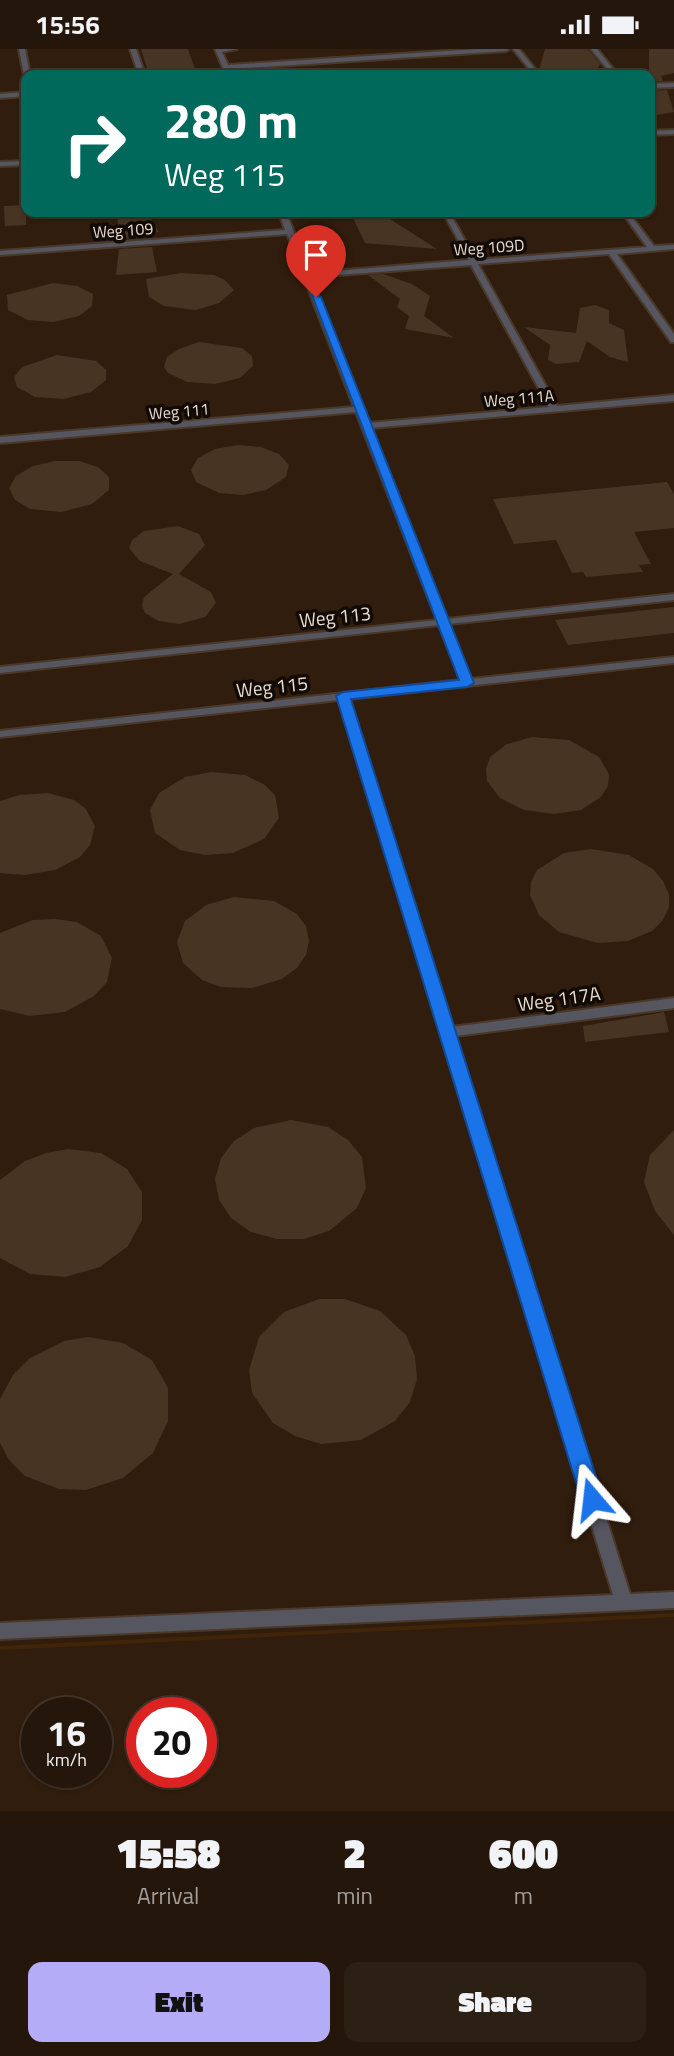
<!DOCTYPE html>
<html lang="en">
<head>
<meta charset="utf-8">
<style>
	body { margin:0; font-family:"Titillium Web",sans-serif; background:#2c1f13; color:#f1f3f6; height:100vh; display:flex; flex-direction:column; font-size:26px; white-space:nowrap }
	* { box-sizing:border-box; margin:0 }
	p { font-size:23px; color:#a39f9c }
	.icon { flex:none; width:38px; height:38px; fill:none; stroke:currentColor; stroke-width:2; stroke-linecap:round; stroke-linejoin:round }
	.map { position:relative; height:1762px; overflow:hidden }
	.details { display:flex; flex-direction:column; background:#24160a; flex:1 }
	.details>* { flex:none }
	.hud { position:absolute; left:21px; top:21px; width:634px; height:147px; border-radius:14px; box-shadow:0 2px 5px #0004,0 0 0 2px #41352b; background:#00695c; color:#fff; overflow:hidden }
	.speed { position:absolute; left:21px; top:1648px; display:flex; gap:14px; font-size:35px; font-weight:700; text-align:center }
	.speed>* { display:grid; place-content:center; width:91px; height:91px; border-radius:50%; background:#24160a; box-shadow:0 2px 5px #0004,0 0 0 2px #41352b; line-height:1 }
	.speed small { font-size:18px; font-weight:400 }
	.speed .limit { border:10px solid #d22; background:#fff; color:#111 }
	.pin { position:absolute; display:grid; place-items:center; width:60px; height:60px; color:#fff; margin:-72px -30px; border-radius:50% 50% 50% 0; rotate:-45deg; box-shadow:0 0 7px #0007 }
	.pin .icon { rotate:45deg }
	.me { position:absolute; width:77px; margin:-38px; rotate:343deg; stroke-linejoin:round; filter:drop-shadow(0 0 5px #0008) }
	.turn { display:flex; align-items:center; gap:24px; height:147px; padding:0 28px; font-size:32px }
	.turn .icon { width:91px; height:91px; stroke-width:2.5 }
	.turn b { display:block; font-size:49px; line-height:60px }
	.eta { display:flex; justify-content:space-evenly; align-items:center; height:119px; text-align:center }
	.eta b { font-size:42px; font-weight:800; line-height:49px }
	.cta { display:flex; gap:14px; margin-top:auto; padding:14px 28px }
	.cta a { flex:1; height:80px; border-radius:14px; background:#b5acf8; color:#111; font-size:28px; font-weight:800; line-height:80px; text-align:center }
	.cta a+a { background:#2c1f13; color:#f1f3f6 }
	.status { display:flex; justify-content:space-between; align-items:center; height:49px; padding:0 35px; background:#24160a; direction:ltr }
	.status svg { height:19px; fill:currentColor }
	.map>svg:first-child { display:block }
</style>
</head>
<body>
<div class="status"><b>15:56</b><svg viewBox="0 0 49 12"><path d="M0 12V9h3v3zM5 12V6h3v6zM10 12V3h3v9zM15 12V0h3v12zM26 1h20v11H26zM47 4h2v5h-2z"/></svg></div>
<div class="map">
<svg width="674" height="1762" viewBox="0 0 674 1762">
	<rect width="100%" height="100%" fill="#301d0d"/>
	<path fill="#412508" d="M674,1564v4l-674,33v-4z"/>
	<path fill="#483423" d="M141,0h47l9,26 -48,-1z
		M545,0h43l12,15 -6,11h-51l-4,-5z
		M649,0h25v24l-13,3 2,5h-14z
		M667,41l7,22 -22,4v-4l-3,1v-22z
		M26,156v20l-21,1 -1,-20z
		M116,163h31l12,20 -10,2 1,3 -29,2z
		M350,163h29l58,37 -72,-6z
		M152,198l5,25 -41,3 3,-26z
		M181,224l33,2 11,5 9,10 -15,13 -23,7 -32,-4 -15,-9 -3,-18z
		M383,225l29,10 18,12 -6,20 30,22 -49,-9 4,-13 -12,-9 3,-8 -32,-24z
		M53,234l24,3 16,8 -1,12 -13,10 -25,6 -26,-2 -20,-10 -1,-15z
		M595,256l14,5v13l15,7 4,32 -18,-5 -23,-16 -8,21 -23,2 -8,-4 2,-15 -26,-18 52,6 4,-25z
		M199,293l43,6 10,8 1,10 -13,12 -25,6 -28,-2 -19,-9 -4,-6 3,-10 12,-8z
		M57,306l39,6 10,9v10l-15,12 -27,7 -29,-2 -18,-10 -3,-10 8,-10z
		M238,396l23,2 18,7 10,11 -3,12 -20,13 -23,5 -24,-2 -23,-11 -5,-12 7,-12 17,-9z
		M55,412h24l19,6 11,10v13l-17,14 -31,8 -31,-3 -15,-9 -6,-12 7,-12 17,-10z
		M667,433l7,12v34l-40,4 17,32 -12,1 4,7 -57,5 -3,-5 -11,1 -16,-33 -42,4 -21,-45z
		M178,477l21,8 6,11 -26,29 32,18 5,11 -11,14 -26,7 -20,-3 -14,-8 -3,-8 2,-8 29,-23 -33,-13 -11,-13 3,-8 12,-9z
		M674,558v26l-106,12 -13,-25z
		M532,688l37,3 30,17 10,17 -1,12 -7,11 -20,13 -27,4 -30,-4 -24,-12 -13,-17 -1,-12 4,-12 17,-13z
		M211,723l34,3 20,10 10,10 4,23 -15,21 -31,14 -28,2 -25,-5 -25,-17 -5,-23 9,-17 26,-16z
		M48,744l26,7 12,9 9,17 -5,19 -10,12 -25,13 -30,5 -25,-2v-72l19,-6z
		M591,800l38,6 24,14 10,12 6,13v13l-6,13 -11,11 -24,10 -30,2 -39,-11 -20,-17 -9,-20 1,-13 6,-12 27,-17z
		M234,848l40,4 23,13 9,12 3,15 -3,14 -9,13 -15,11 -30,9 -31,-1 -19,-7 -19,-17 -6,-21 8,-21 21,-16z
		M56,870l21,3 24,14 11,22 -5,24 -13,14 -29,16 -35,4 -30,-7v-76l33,-13z
		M664,963l5,20 -84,10 -2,-16z
		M291,1071l37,7 20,13 14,17 4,31 -9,20 -28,23 -25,8h-27l-26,-7 -20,-14 -12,-18 -4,-21 6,-21 13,-17 20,-13z
		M674,1081v105l-19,-24 -11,-29 6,-27z
		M68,1100l33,4 26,16 15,23v28l-14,26 -28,21 -35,10 -35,-3 -30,-16v-78l25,-19 21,-8z
		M319,1250h26l35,12 26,24 9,21 2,23 -7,23 -15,19 -34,19 -40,4 -26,-8 -22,-13 -21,-30 -3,-23 10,-33 25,-25z
		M88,1288l35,6 29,17 16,28v33l-15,32 -30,25 -37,12 -27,-1 -34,-13 -16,-16 -9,-17v-44l13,-24 17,-17 34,-17z"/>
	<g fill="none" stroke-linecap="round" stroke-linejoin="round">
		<g stroke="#4a3829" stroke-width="4">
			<path id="service" d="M19,0h6l5,26 -4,2 -2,-2z
				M130,0h6l9,26h-6z
				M215,0h22l-15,3 6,13 250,-16h31l-3,2 -277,18 3,6h-6z
				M513,0h6l21,26h-6z
				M591,0h6l21,26h-6z
				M674,34v4l-25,1v-4z
				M26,43v4l-26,2v-4z
				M674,81v4l-25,1v-4z
				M26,112v4l-26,1v-4z
				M279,163h7l24,61 159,-13 -26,-48h6l27,48 171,-13 -25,-35h6l26,34 20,-1v4l-57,5 57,80v8h-3l-62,-88 -131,10 79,142 117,-11v6l-303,27 76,191 227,-25v6l-225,24 22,55 203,-22v6l-325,36 103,328 222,-29v10l-219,28 175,558 44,-2v16l-674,31v-16l613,-28 -274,-895 -339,37v-6l461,-51 -22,-55 -439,48v-6l437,-47 -81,-208 -356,31v-6l354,-30 -67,-173 -287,21v-4l285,-21zM471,216l78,142 -180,16 -58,-146z"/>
		</g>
		<use href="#service" fill="#565661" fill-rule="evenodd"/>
	</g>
	<path fill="#1a73e8" stroke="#114b97" stroke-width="2" d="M312,246l9,2 153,386 -7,4 -116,12 252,800 -3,6 -8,3 -7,-3 -4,-6 -245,-803 7,-4 116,-12z"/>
	<g text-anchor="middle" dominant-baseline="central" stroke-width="7" stroke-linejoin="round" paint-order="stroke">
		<g font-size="16" fill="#e9dcd2" stroke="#120a04">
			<text transform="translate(123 181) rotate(-4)">Weg 109</text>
			<text transform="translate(489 198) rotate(-4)">Weg 109D</text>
			<text transform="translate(519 349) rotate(-5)">Weg 111A</text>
			<text transform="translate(179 362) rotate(-5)">Weg 111</text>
		</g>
		<g font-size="19" fill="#e9dcd2" stroke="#120a04">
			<text transform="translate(335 567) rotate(-6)">Weg 113</text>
			<text transform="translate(272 637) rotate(-6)">Weg 115</text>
			<text transform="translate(559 949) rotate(-8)">Weg 117A</text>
		</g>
	</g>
</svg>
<div class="speed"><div>16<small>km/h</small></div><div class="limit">20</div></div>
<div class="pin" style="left:316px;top:248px;background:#d93025"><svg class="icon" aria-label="arrive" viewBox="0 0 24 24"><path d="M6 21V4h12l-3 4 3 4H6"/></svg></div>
<svg class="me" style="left:592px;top:1450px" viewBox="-20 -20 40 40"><path d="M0-17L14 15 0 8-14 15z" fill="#1a73e8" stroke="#fff" stroke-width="4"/></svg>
<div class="hud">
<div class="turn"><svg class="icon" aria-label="right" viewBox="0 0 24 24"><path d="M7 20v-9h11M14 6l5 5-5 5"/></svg><div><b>280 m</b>Weg 115</div></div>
</div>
</div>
<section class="details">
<div class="eta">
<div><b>15:58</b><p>Arrival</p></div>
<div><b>2</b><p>min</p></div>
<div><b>600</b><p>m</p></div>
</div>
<div class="cta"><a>Exit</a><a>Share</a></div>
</section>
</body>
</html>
